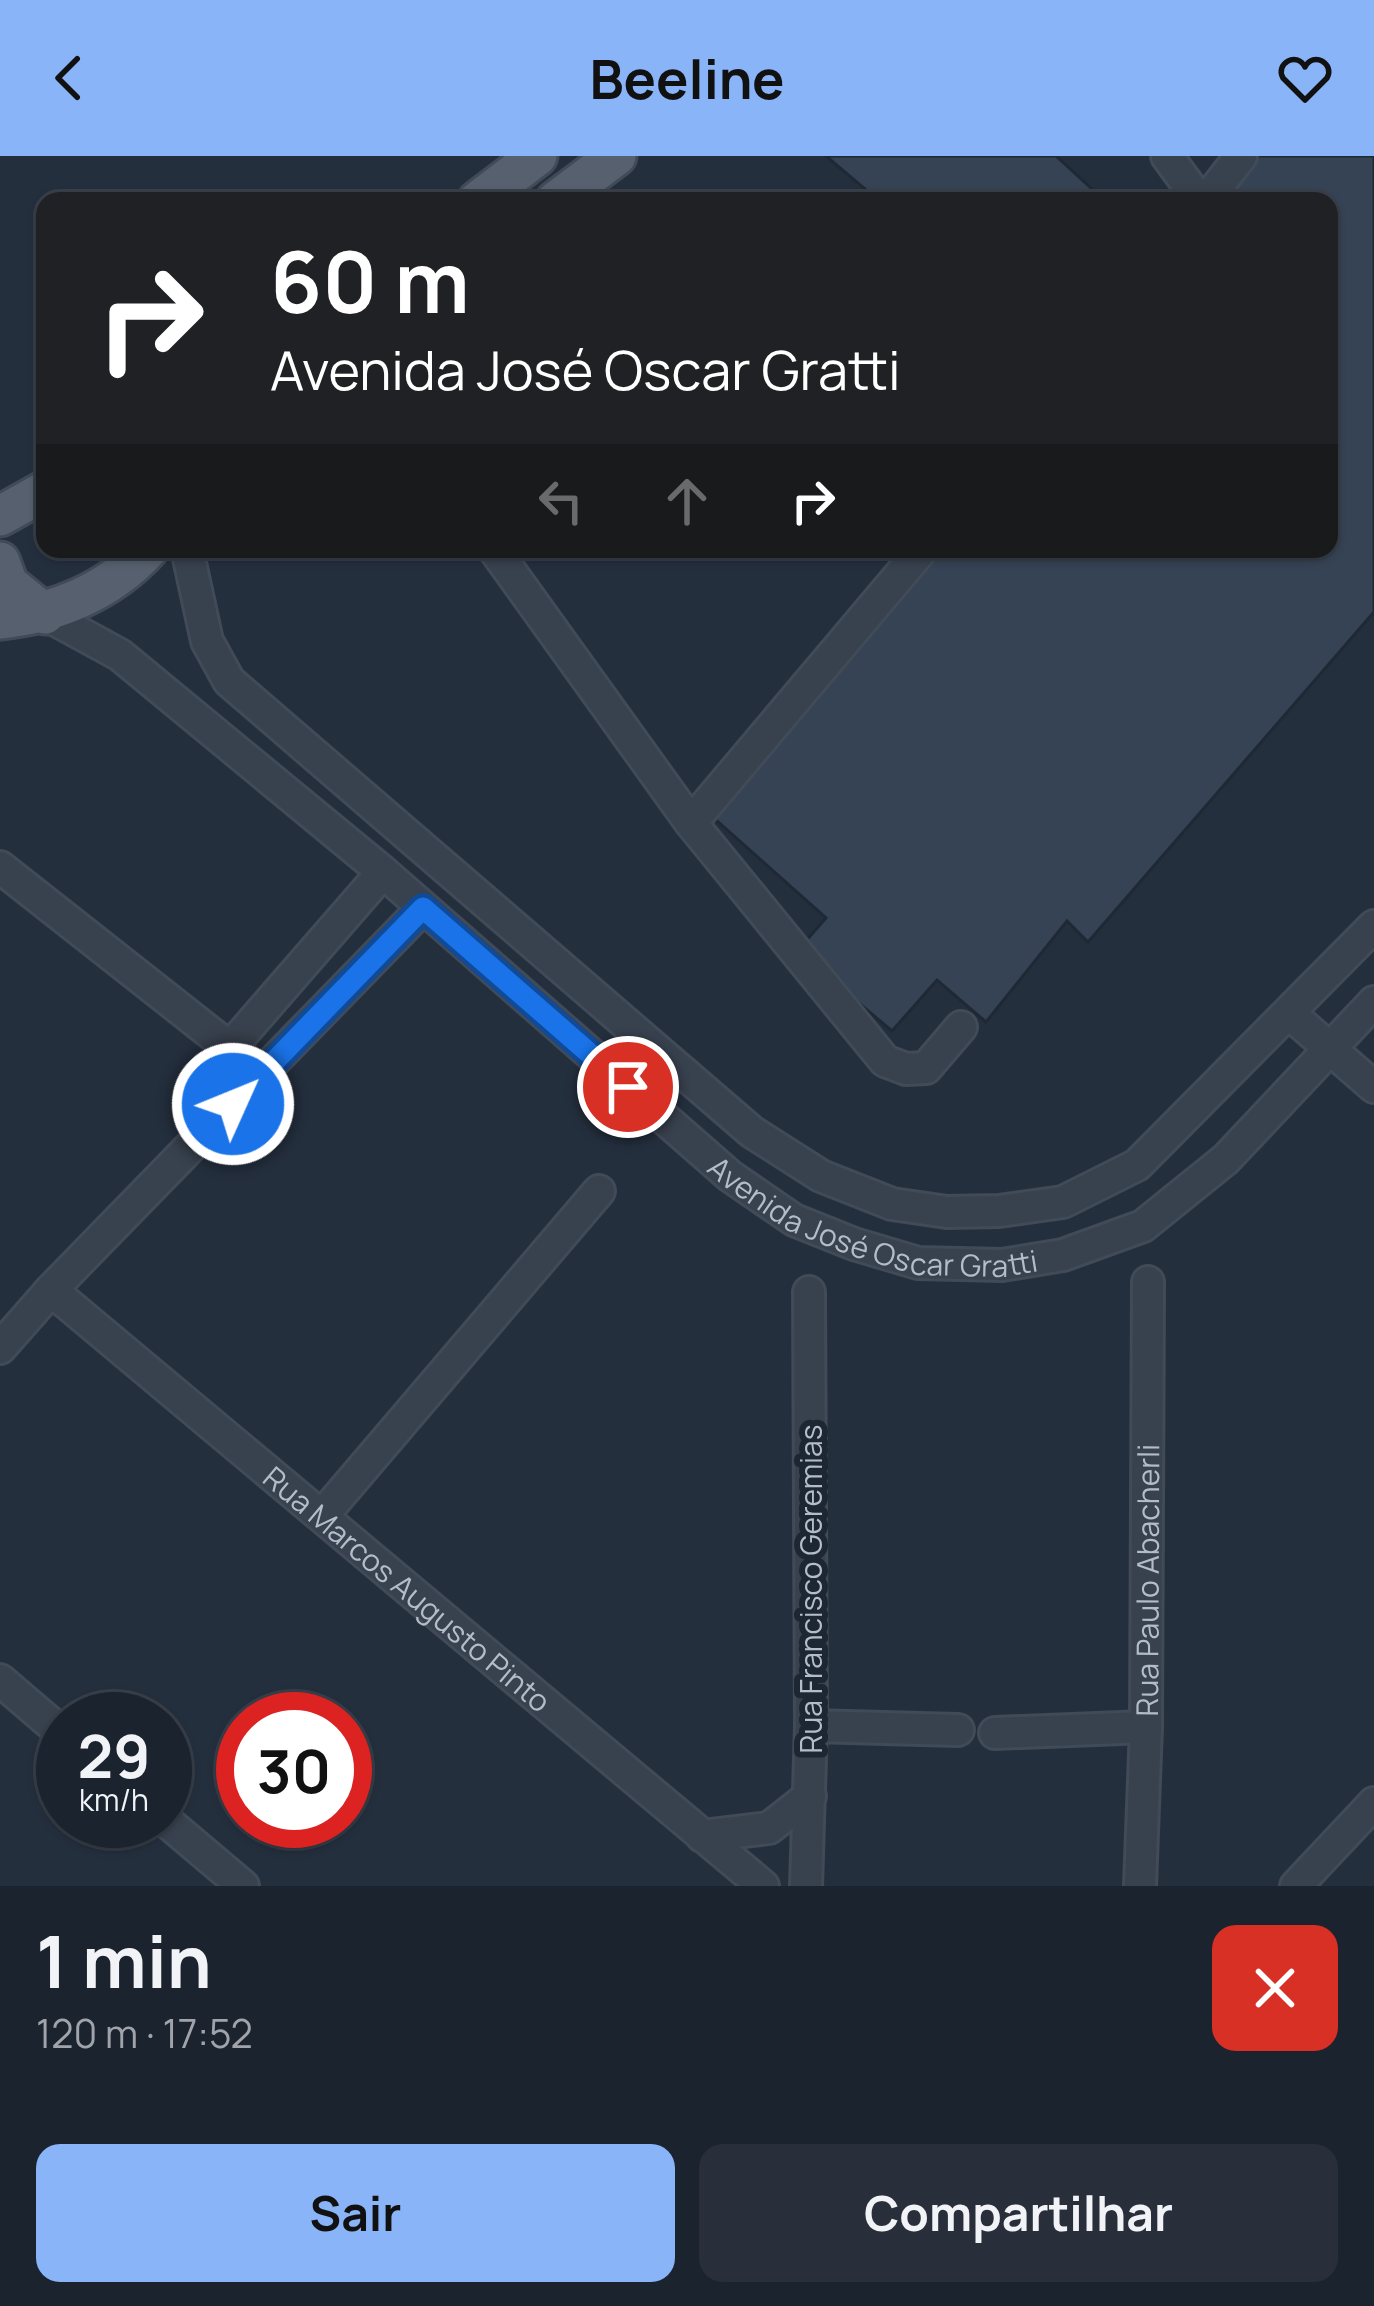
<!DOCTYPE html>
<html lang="pt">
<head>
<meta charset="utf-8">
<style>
	body { margin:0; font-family:Manrope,sans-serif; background:#282f3a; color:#f1f3f6; height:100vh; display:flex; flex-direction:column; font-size:45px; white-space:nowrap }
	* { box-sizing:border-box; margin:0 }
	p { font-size:39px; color:#a0a4aa }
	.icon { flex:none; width:66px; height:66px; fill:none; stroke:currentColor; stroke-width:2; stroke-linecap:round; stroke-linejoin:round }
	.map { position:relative; height:1730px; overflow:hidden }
	.details { display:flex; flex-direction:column; background:#1b232e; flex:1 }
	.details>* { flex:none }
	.banner { position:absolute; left:36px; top:36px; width:1302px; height:366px; border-radius:24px; box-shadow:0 3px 9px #0004,0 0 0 3px #39404a; background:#202124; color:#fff; overflow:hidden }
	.speed { position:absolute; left:36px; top:1536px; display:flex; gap:24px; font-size:60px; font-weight:700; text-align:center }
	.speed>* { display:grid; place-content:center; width:156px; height:156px; border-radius:50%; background:#1b232e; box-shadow:0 3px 9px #0004,0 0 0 3px #39404a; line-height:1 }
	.speed small { font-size:30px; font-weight:400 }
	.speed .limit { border:18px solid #d22; background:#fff; color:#111 }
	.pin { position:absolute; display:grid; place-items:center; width:102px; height:102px; color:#fff; margin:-51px; border:6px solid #fff; border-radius:50%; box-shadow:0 3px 12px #0007 }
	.me { position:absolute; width:132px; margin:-66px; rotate:46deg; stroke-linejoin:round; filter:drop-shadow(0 0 9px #0008) }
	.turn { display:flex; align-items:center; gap:42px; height:252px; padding:0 36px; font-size:54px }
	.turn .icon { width:156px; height:156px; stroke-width:2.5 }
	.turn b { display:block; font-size:84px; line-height:102px }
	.lanes { display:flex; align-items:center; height:114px; padding:0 36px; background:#0003; justify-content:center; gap:60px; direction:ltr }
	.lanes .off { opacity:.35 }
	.round { display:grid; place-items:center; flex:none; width:126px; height:126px; border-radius:24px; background:#282f3a }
	.overview { display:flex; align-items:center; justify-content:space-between; height:204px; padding:0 36px }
	h1 { font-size:72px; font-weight:700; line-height:90px }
	.button { display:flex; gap:24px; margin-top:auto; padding:24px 36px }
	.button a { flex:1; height:138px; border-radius:24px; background:#8ab4f8; color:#111; font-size:48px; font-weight:700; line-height:138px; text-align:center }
	.button a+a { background:#282f3a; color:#f1f3f6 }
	header { display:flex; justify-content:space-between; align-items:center; height:156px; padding:0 36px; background:#8ab4f8; color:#111; font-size:54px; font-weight:700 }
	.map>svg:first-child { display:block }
</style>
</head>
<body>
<header><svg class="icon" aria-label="back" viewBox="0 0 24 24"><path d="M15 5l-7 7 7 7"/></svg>Beeline<svg class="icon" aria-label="heart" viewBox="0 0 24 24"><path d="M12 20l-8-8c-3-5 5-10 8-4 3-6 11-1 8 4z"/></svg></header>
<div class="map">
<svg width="1374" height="1730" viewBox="0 0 1374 1730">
	<rect width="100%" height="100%" fill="#242f3e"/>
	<path fill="#364354" stroke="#1f2835" stroke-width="3" d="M826,0h230l49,45h-226z
		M1250,0h124v456l-286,330 -21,-21 -81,101 -49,-42 -45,51 -95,-80 29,-33 -111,-99 220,-270h394v-348h-115z"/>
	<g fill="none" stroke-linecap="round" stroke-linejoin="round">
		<g stroke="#414a57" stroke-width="36">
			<g id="minor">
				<path d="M1167,0l33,45"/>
				<path d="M1206,45l35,-45"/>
				<path d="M187,393l20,92 22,40 523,451 69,44 71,28 55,8 52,-1 64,-9 74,-37 237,-239"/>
				<path d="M494,393l197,274 194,238 21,8 20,-1 35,-41"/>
				<path id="s1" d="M45,458l75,41 263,217 347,304 64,44 60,24 64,19 84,2 61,-10 80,-29 83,-67 148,-157"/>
				<path d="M691,667l231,-274"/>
				<path d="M0,711l264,208"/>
				<path d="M1290,858l84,73"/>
				<path d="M204,971l25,-78 154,-177"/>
				<path id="s2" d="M51,1134l712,596"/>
				<path d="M0,1192l51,-58 372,-382"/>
				<path d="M322,1360l277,-325"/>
				<path d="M0,1524l63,54"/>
				<path d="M811,1570l147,4"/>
				<path d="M995,1577l151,-6"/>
				<path d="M165,1664l78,66"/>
				<path d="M702,1680l67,-8 41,-32"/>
				<path d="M806,1730l5,-160 -2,-434"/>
				<path id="s3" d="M1140,1730l6,-159 2,-445"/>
				<path d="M1296,1730l78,-83"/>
			</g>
		</g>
		<g stroke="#414a57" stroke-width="45">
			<path id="major" d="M478,45l59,-45
				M556,45l60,-45
				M0,360l45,-25
				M0,406l8,22 37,30
				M0,463c55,-5 110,-28 148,-70"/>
		</g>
		<use href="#minor" stroke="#38414e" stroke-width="30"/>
		<use href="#major" stroke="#56606e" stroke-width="39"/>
	</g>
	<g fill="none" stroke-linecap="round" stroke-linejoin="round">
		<g stroke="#114b97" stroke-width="30">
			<path id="route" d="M233,948l190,-196 205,179"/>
		</g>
		<use href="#route" stroke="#1a73e8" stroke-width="21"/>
	</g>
	<g text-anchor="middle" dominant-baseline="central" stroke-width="12" stroke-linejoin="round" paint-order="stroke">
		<g font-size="30" fill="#b4bcc9" stroke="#1d2633">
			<text stroke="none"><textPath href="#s1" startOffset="1041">Avenida José Oscar Gratti</textPath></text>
			<text stroke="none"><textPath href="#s3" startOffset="306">Rua Paulo Abacherli</textPath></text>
			<text stroke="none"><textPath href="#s2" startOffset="465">Rua Marcos Augusto Pinto</textPath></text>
			<text transform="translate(810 1433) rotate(-90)">Rua Francisco Geremias</text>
		</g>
	</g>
</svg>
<div class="speed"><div>29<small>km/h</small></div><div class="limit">30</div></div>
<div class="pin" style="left:628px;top:931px;background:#d93025"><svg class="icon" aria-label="arrive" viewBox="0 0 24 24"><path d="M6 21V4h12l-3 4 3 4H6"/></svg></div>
<svg class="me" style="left:233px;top:948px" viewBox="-20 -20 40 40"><circle r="17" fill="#1a73e8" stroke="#fff" stroke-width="3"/><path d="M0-11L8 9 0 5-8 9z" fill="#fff"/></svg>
<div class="banner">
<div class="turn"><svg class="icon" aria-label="right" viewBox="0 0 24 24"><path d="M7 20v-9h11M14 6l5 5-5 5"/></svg><div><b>60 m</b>Avenida José Oscar Gratti</div></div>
<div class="lanes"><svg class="icon off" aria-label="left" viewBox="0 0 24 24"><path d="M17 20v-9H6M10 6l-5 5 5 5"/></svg><svg class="icon off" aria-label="ahead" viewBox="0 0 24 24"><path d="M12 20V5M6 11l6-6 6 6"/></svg><svg class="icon" aria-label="right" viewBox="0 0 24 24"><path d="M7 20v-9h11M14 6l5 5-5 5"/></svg></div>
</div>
</div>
<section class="details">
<div class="overview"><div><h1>1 min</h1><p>120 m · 17:52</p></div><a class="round" style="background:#d93025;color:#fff"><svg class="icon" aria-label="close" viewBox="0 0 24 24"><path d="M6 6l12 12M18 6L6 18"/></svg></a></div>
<div class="button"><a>Sair</a><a>Compartilhar</a></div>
</section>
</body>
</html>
